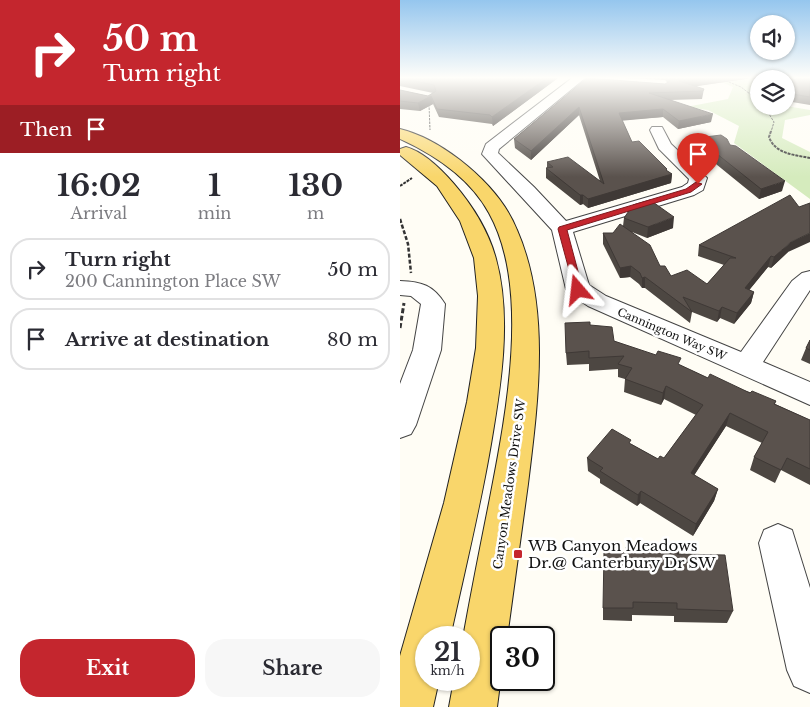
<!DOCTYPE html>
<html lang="en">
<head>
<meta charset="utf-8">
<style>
	body { margin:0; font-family:"Libre Baskerville",serif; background:#f7f7f7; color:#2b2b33; height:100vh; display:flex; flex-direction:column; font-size:19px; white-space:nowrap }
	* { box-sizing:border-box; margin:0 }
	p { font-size:16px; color:#7c7c81 }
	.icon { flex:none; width:28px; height:28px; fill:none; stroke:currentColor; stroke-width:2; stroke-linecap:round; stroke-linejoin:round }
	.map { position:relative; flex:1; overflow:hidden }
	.sheet { display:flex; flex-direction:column; background:#fff; width:400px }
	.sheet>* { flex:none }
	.top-card { background:#c4262e; color:#fff; overflow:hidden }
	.tools { position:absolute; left:350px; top:15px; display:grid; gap:10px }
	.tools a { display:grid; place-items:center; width:45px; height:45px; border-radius:50%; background:#fff; box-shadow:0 1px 4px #0004; font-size:25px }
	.speed { position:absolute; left:15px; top:626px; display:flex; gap:10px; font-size:25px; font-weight:700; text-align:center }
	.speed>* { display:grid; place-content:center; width:65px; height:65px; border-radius:50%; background:#fff; box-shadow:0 1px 4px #0004; line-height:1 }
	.speed small { font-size:12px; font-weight:400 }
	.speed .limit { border:2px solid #111; border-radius:8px; background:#fff; color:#111 }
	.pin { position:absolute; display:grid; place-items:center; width:42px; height:42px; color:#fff; margin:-51px -21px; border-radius:50% 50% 50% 0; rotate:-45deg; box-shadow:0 0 5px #0007 }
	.pin .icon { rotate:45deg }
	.me { position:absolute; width:55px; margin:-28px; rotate:343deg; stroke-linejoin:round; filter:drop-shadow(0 0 4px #0008) }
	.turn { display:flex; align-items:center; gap:18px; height:105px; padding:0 20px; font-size:22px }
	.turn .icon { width:65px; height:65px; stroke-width:2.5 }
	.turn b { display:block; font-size:35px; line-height:42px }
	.then { display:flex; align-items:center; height:48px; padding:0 20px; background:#0003; gap:10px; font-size:19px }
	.eta { display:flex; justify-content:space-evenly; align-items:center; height:85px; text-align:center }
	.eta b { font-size:30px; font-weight:700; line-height:35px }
	.button { display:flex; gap:10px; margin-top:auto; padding:10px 20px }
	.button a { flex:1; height:58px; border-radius:20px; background:#c4262e; color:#fff; font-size:20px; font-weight:700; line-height:58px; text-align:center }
	.button a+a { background:#f7f7f7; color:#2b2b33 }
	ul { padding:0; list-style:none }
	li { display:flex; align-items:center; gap:15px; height:62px; margin:0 10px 8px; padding:0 10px; border:2px solid #e1e1e2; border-radius:20px }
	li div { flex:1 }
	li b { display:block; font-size:19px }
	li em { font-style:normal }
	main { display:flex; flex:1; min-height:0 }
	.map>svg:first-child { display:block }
</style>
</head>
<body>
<main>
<section class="sheet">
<div class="top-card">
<div class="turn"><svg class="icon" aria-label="right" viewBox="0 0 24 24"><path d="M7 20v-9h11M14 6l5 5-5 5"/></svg><div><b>50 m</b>Turn right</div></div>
<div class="then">Then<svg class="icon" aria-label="arrive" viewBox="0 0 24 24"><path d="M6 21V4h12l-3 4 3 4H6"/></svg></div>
</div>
<div class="eta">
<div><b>16:02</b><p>Arrival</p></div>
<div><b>1</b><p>min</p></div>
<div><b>130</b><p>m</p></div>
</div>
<ul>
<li><svg class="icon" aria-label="right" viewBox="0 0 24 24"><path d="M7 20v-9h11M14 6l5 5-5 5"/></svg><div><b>Turn right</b><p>200 Cannington Place SW</p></div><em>50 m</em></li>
<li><svg class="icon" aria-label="arrive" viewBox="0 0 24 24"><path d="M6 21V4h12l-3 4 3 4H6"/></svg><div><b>Arrive at destination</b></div><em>80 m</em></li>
</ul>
<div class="button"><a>Exit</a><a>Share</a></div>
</section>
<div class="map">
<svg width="410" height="707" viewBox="0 0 410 707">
	<rect width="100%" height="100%" fill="#fffdf5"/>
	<path fill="#d5ebbd" d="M312,78h49l-2,1 -3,14 3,2v11h27l24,4v5l-25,5 -3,18 28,14v47l-76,-56 5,-17 -31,-16 -22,-3 42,-8 5,-12z"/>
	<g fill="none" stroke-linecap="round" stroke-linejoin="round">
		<g stroke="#444" stroke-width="2">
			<path id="minor" d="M172,78h13l-86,71 -1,4 36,34 32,34 116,-34 6,-4 1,-4 -30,-30 -9,-19 2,-3h10l9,17 36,34 -4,12 -9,5 -121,37 16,53 17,11 135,56 51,-71 10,-8 8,-2v19l-47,72 47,20v23l-222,-99 -18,-12 -4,-5 -14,-59 -70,-76 4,-10z
				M0,281c22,1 33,4 45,23l-4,46 -25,75 -5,9 -11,4v-54l13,-34 8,-46 -10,-8 -11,-1z
				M378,524l14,6 18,58v105l-16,-7 -7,-16 -28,-127 5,-13z"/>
		</g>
		<g stroke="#222" stroke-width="2">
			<path id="major" d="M0,129c21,5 43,18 60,31 23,18 46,42 57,70 34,78 21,172 11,254 -7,51 -14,102 -21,154h-6v38l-4,31h-48l5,-27h15v-42h-6c8,-45 17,-90 26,-135 16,-83 43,-213 0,-290 -19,-35 -54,-58 -89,-74z
				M6,147c18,5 36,23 48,37 18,21 35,48 42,75 16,58 5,127 -5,185 -11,65 -27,129 -41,194h-24v42h13l-6,27h-33v-51l44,-153 23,-101 9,-54 2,-52 -4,-38 -14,-37 -23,-35 -37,-31v-6z"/>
		</g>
		<path stroke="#333" stroke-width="1" stroke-dasharray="2.5 1" stroke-linecap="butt" d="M319,78l22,9 18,14
			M29,104l1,26
			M364,106l10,16 -3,10"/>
		<path stroke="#333" stroke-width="2" stroke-dasharray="3 1" stroke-linecap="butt" d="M371,131l-2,6c6,17 26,18 41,21
			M0,186l12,-8"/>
		<path stroke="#333" stroke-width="2.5" stroke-dasharray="4 2" stroke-linecap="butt" d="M0,219l8,25 3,29"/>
		<path stroke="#333" stroke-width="3" stroke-dasharray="5 2.5" stroke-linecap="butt" d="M0,328l4,-25"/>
		<use href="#minor" fill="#fff" fill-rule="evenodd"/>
		<use href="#major" fill="#f9d66b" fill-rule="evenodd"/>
	</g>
	<path fill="#4d4742" d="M0,78h158l-65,48 -1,-2 -53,-7 -6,-13 -13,7 -20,-2v-19l28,6 5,-3 -33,-7z
		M187,78l78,6 3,-1 -3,-3 -40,-2h185v27l-24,-4v-22h-27v4l-7,-5 -57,8 9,3 -2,10 -32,1 41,22 -33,7 -15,-12 -41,3 10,22 35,27v2l5,3 -1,9 -83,25 -5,-4 -3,1 -34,-27v-10h1v-6l53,19 -21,-66 -48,45 -16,-12 -1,-9z
		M297,138l33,7 52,46 -23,8 -64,-52z
		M224,218l49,10 -26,10 -15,-6 28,34 11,10 36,8 17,-19 -26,-9 1,-11 89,7 -17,16 -3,-1 -19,23 5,2 -3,11 -17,21 -14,-6 -3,4 -25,-10 -2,11 -45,-35h-3l-3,-4 -9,-7 -10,1 -17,-34v-11h10l10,-7z
		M190,325l24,16 66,24 28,13 68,23 -1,3 35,16v65l-29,-15 -6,13 -25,-13 4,-13 8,-14 -36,-17 -32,49 24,14 -4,12 -21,35 -53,-33 -3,3 -37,-23v-4l-12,-8 -1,-13 44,-14 27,15 6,-1 32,-43 -32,-16 -3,6 -37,-13 1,-13 -7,-2v-8l-29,2v-7l-22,1 -1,-12z
		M410,340v24l-9,-4 5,-12z
		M280,549l-1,5 54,57 -6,12 -53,-1v-6l-42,-1v6l-29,-1v-12l23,-55z"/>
	<path fill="#3f3936" d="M147,78h11l-65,48 -1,-9z
		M304,78h48l-74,11 1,-8z
		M363,78h11v1h-11z
		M31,96l2,8 -13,7 -2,-8z
		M179,107v8l-48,45v-9z
		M263,109v8l-44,4v-8z
		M313,114l-2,8 -33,7 1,-8z
		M267,169v6l5,-1 -1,9 -83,25v-9z
		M385,181l-3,10 -23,8 2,-10z
		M180,195h3v9l-3,1z
		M274,217l-1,11 -26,10 1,-11z
		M410,233v9l-22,10 -17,16 3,-11 17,-15z
		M371,256l-3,11 -26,32 3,-11z
		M231,266l-1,11 -10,1v-10z
		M245,277v11h-3v-10z
		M354,292l-3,11 -17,21 3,-11z
		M322,307l-2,11 -3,4 2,-11z
		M266,386l-2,13 -3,6 2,-12z
		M330,413l-4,13 -38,59 3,-12z
		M318,489l-4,12 -21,35 3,-12z
		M241,491l-1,12 -3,3 1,-11z"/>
	<path fill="#5a524d" stroke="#3f3936" d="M0,78h147l-55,39 -2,-2 -53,-6 -6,-13 -13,7 -18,-2v-11l28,6 8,-5 -2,-6z
		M187,78l78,6 8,-5 -1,-1h32l-25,3 25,8 -1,2 -54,2 64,21 -34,7 -16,-12 -44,4 13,29 7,-1 28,28 -1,1 6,4 -84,25 -5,-4h-3l-34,-27 7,-1 -6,-5 21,-5 36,27 -25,-77 -48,44 -17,-12z
		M374,78h36v19l-24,-4v-14h-12z
		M321,135l6,4 3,6 6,1 49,35 -24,8 -64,-51z
		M390,195l9,12 11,-4v30l-19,9 -17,15 -3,-1 -26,32 9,4 -17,21 -15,-6 -3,4 -36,-14 9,15 -47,-35 -3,1 -2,-5 -9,-7 -11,2 -17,-35h10l7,-9 30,21 10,21h5l6,10 16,-6 20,14 23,-26h6l-37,-13z
		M250,200l24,17 -26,10 -24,-9 9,-13z
		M190,322v3l22,2 2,14 42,14 2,-4 23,7 -3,6 30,14 2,-4 40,19 2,-2 24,10 -2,3 36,16v49l-23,-11 -6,12 -27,-13 14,-25 -38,-19 -39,60 27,16 -22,35 -55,-33 -3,4 -38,-24 3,-3 -16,-10 25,-29 19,11 -2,3 29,16 2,-3 4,2 39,-53 -37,-19 -3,7 -38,-14 7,-11 -14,-4 6,-8 -35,2v-7l-23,2 -1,-30z
		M410,340v10l-4,-2z
		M226,547l54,2 -3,5 48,1 8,56 -56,-2v-6l-44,-1v6h-30l1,-56 22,1z"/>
	<linearGradient id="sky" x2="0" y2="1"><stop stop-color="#95c6ee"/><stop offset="0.44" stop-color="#fffefa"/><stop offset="1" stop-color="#fffefa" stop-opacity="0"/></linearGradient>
	<rect width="410" height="177" fill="url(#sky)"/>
	<path fill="#c4262e" stroke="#7f191e" d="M296,182l6,2 -11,8 -124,38 16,60 -1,2h-7l-17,-63 1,-2 127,-38z"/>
	<rect fill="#c4262e" stroke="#fff" stroke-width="2" x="113" y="549" width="10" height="10" rx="2.5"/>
	<g text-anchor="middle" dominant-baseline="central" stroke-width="5" stroke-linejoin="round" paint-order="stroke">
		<g font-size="11" fill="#111" stroke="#fff">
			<text transform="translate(272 334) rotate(23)">Cannington Way SW</text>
		</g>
		<g font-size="12" fill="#111" stroke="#fff">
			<text transform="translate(109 484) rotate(-82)">Canyon Meadows Drive SW</text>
		</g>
		<g font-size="15" fill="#111" stroke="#fff" text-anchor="start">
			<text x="128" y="545">WB Canyon Meadows<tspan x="128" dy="17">Dr.@ Canterbury Dr SW</tspan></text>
		</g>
	</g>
</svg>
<div class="tools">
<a><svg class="icon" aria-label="sound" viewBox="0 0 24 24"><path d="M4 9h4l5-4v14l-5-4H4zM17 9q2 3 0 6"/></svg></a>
<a><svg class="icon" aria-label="layers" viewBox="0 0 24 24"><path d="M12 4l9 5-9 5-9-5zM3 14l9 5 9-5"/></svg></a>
</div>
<div class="speed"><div>21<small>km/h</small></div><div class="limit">30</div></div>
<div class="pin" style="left:298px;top:184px;background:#d93025"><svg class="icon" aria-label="arrive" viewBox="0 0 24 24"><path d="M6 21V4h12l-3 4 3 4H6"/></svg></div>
<svg class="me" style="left:178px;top:290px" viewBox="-20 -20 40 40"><path d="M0-17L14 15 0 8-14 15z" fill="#c4262e" stroke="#fff" stroke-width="4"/></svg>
</div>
</main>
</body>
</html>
